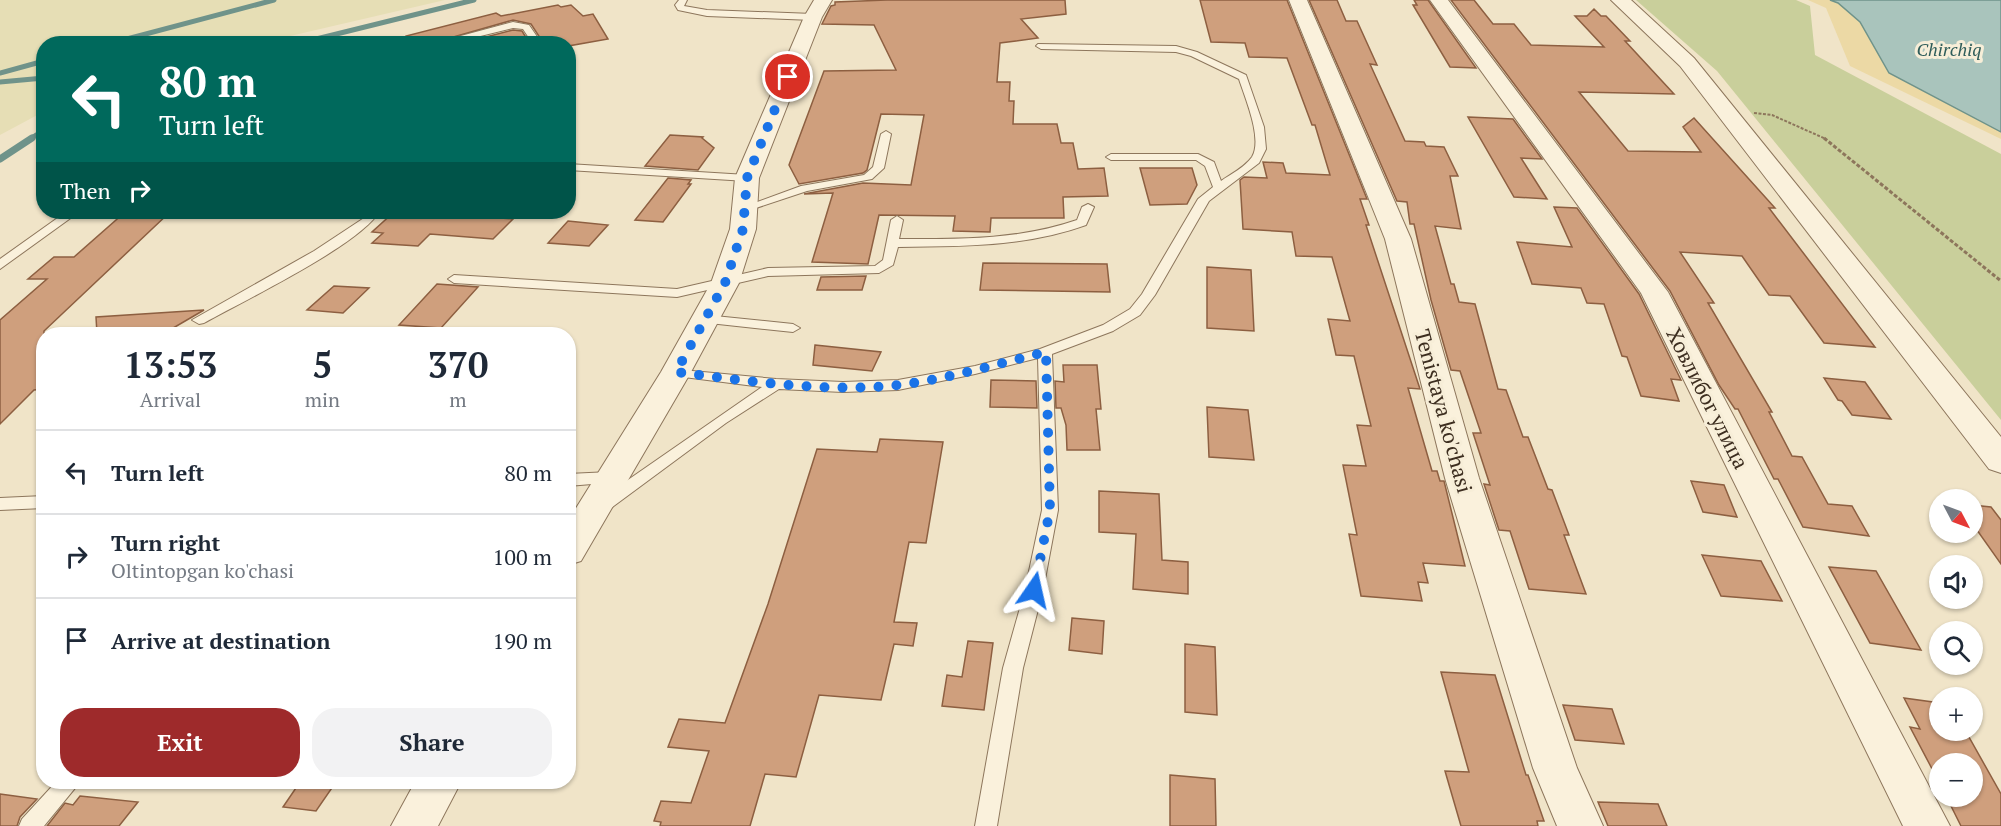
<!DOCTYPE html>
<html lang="en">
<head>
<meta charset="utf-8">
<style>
	body { margin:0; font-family:"PT Serif",serif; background:#f2f2f3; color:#1f2937; height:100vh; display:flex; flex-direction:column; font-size:22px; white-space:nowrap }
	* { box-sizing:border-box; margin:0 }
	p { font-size:20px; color:#747a83 }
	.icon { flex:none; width:33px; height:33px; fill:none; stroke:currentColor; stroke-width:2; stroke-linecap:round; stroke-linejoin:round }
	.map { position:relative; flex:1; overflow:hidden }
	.sheet { position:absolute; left:36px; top:327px; width:540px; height:462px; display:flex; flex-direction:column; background:#fff; border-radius:24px; box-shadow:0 2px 4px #0004 }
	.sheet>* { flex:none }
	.top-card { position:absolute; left:36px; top:36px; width:540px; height:183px; border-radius:24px; box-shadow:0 2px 4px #0004; background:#00695c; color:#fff; overflow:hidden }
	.needle { width:39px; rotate:131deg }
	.tools { position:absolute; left:1929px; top:489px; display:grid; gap:12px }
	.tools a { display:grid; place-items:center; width:54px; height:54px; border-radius:50%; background:#fff; box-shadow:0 2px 4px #0004; font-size:30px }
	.pin { position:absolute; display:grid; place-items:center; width:51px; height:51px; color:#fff; margin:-26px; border:3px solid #fff; border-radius:50%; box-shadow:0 2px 6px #0007 }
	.me { position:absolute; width:66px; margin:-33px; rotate:11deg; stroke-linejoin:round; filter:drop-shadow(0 0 4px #0008) }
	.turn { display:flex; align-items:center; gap:21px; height:126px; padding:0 24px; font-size:27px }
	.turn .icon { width:78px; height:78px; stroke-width:2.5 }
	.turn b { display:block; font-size:42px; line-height:51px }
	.then { display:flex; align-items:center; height:57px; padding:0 24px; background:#0003; gap:12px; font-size:22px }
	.eta { display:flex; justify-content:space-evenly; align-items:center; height:102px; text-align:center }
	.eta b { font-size:36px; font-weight:700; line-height:42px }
	.action { display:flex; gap:12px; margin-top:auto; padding:12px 24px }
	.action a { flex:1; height:69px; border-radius:24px; background:#9e2a2b; color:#fff; font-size:24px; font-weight:700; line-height:69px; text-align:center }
	.action a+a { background:#f2f2f3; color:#1f2937 }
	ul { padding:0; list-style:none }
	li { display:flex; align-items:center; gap:18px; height:84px; padding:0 24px; border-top:2px solid #e0e1e3 }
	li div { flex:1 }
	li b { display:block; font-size:22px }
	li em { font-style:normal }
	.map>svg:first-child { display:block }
</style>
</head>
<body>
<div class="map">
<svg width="2001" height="826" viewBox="0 0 2001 826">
	<rect width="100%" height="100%" fill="#f0e4c8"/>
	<path fill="#e6deb5" d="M0,0h445l-185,43 -216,1 -1,68 -43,23z"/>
	<path fill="#c9cf9b" d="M1636,0h160l14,6 5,49 186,99v266l-284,-349z"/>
	<path fill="#ecd9a5" d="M1808,0h193v139l-151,-73 -24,-58z"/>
	<path fill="#a9c4bc" stroke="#6f938a" stroke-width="1.5" d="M1830,0h171v132l-112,-59 -29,-51 -22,-19z"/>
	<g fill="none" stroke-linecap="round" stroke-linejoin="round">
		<path stroke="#6f938a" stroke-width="5" d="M108,44l166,-44
			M296,44l178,-44
			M0,73l44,-12
			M0,82l44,-4
			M30,139l14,-9"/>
		<path stroke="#6f938a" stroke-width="7" d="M0,159l32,-21"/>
	</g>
	<path fill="#cf9f7d" stroke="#8d5f41" stroke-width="1.5" d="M887,0h178l1,14 -45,5 17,19 -38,5 -3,39h13l-1,19h5l-1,23h44l4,19h12l5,26 26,-1 4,28 -45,1 1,21h-73l-1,14 -37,-1 2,-15 -76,-1 -11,49 -56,-2 21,-69 -29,1 59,-11 48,2 13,-70 -43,-1 -14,56 -4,3 -64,11 -10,-19 35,-94 72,-1 -22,-45 -52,-1 9,-18 4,-1v-3z
		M1200,0h87l80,199h-7l9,26h-3l54,164 -12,-1 24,83h5l3,10h4l21,85 -42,-3 5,20 -10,-1 4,19 -61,-5 -12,-62 8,1 -14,-70 23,1 -9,-41 14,1 -17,-70 -18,-1 -8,-36 22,2 -18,-64 -36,-1 -4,-24 -49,-3 -3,-49 4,-3 23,1 -4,-16 20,1 3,10 44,2 -15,-50h-3l-25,-67 -38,-1 -4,-14 -34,-1z
		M1309,0h28l9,21h11l20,44 -7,-1 35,77 19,1 2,4 18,1 14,29h-8l11,53 -26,-3 16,58h3l5,18 16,2 23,85 8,1 17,47h5l20,52 4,1 17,45h-5l22,59 -57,-5 -19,-58 -11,-1 -15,-46 6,1 -17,-52h8l-21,-62 -9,-1 -20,-70 -17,-76h-4l-3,-22 -10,-1z
		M1414,0h14l48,68 -26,-1 -37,-62h4z
		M1451,0h23l19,24h21l17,21 73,2 -29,-31h12l7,-7 7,7h5l24,25h-5l49,53 -95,-2 49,59 73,1 -18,-25 11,-9 81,90h-6l106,139 -51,-4 -34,-47 -21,-1 -27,-39 -62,-4 34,51h-6l64,109h-3l23,44 10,1 26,47 24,2 17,30 -66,-9 -25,-48h-4l-36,-70h-3l-16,-24 -49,-94z
		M558,5l3,2 10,-2 12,11 10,-2 15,25 -40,7v-2h-24l-13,-20 -18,-4 -84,24h-22l-1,-8 90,-23 5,3z
		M513,30l9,1 8,13h-71z
		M1468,117l45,2 29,40 -21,-1 26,41 -33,-2z
		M670,135l33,2 -1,1 12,10 -16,22 -53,-4z
		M1140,168h52l5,17 -10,19 -37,1z
		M668,178l23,2 -3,4h3l-28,38 -28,-2z
		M1554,207l23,1 62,86 42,86 -10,-1 8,22 -38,-5 -14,-39 -5,-1 -18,-52 -17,-1 -6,-15 -49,-4 -15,-42 55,5z
		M170,212l-126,119v58l-10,1 -34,34v-104l47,-41h-19l26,-22h20l50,-44z
		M394,212h29l90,7 -20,20 -63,-5 -12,12 -46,-3 11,-10 -11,-1z
		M568,221l40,4 -19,21 -41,-3z
		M983,263l124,1 3,28 -130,-2z
		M1207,267l44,3 3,61 -47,-3z
		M866,276l-4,14h-45l4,-13z
		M437,284l41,3 -37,41 -42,-3z
		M334,286l35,2 -26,25 -36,-3z
		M204,310l-41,24h-66l-1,-17z
		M815,345l66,7 -9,19 -59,-6z
		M1063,365h34l4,44h-5l4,41h-33l-1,-25 -5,-17h-5l-1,-27 9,1z
		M1824,378l41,4 26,37 -39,-4 -10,-14 -4,-1z
		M991,380l45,1 1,27 -47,-1z
		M1207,407l41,3 6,50 -45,-3z
		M880,439l63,3 -17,101 -17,-1 -15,80 23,1 -4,23 -19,-2 -13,56 -62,-5 -23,82 -31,-3 -15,52h-90l1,-4 -7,-1 7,-20 30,2 18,-52 -41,-4 11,-28 46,4 43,-119 49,-155 60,3z
		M1691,481l33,4 13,32 -34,-5z
		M1099,491l60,3 3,66 26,2v32l-55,-5 3,-55 -37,-2z
		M1972,505l19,2 10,13v44l-29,-41z
		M1702,555l59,6 21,40 -61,-5z
		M1829,567l47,4 45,79 -51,-7z
		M1072,618l32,3 -2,33 -33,-4z
		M968,641l25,2 -9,67 -42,-4 5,-31 15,2z
		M1185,644l30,3 2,68 -32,-3z
		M1441,672l54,3 31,100h2l16,46h-7l1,5h-77l-16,-55 24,1z
		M1904,698l36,5v27h25l36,64v32h-40l-15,-30h26v-32h-32v20l-30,-57 10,2z
		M1563,705l49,4 12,35 -49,-4z
		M1170,775l45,4 1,47h-46z
		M300,782h36l-20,29 -33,-4z
		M0,794l37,5 -17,18 -3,9h-17z
		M80,796l58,6 -19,24h-72l18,-23 8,2z
		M1598,802l60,2 9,22h-59z"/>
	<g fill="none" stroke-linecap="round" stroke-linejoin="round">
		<g stroke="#8d765c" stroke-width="2">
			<path id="service" d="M679,0h8l-3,6 23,4 106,4 4,3 -4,3 -106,-4 -29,-6 -3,-5z
				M513,22l16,3 13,19h-9l-10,-15 -10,-1 -65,16h-17z
				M1038,44l138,2 21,6 49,23 18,52 2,22 -7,14 -50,38 -54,94 -15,20 -27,16 -61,23 6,156 -15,80 -20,78 -26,158h-22l28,-158 22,-78 17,-80 -4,-152 -63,16 -77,16 -55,2 -64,-3 -53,34 -115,85h-12l-2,-4 2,-4 163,-113 -86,-11 -5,-1 -2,-3 2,-3 105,10 67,3 55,-2 77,-14 65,-17 63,-24 27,-16 12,-15 56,-95 15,-12 -8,-21 -9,-6h-85l-5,-3 5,-3h87l16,8 7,19c10,-7 24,-14 31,-24 11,-18 -7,-59 -13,-78l-48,-23 -15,-4 -135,-3 -5,-3z
				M886,131l5,3 -7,34 -12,11 -65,12 -60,20 -6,-3 60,-22 63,-11 9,-8 8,-33z
				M568,164l179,11 6,3 -6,3 -179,-11z
				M1088,204l6,3 -8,18c-61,22 -123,21 -188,22l-5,18 -14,8 -111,3 -91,21 -223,-14 -6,-4 6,-4 223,14 91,-21 107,-2 8,-6 8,-40 6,-4 6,4 -4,19c61,0 120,1 178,-19l5,-13z
				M66,212h13l-79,57v-10z
				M367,212h12c-21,34 -136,89 -175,111l-5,1 -7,-4 122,-69 50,-33z
				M705,315l88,9 7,4 -7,4 -93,-10 -2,-3 2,-3z
				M610,472l6,2 2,4 -2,4 -48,4v-12z
				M44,496v12l-44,2v-12z
				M56,782h24l-36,44h-25l3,-7z"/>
		</g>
		<g stroke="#8d765c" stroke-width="2">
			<path id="minor" d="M814,0h18l-10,17 -63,161 -3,51 -17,54 -48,89 -110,189 -13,4v-44l93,-149 50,-89 19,-54 5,-51 69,-161z
				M1289,0h18l104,239 68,239 98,290 26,58h-46l-24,-58 -88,-290 -60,-239z
				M1430,0h18l220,292 282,534h-47l-262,-533z
				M415,782h46l-23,44h-47z"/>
		</g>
		<g stroke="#8d765c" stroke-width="2">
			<path id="tertiary" d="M1611,0h20l63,58 307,379v36l-12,-4 -309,-403z"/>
		</g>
		<path stroke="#8d765c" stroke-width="2" stroke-dasharray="3 1.5" stroke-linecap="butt" d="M1754,113l18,2 54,24"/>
		<path stroke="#8d765c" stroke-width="3" stroke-dasharray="4 2" stroke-linecap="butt" d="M1824,138l177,143"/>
		<use href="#service" fill="#faf1dc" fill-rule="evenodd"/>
		<use href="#minor" fill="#faf1dc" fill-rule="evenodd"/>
		<use href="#tertiary" fill="#faf1dc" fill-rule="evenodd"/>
	</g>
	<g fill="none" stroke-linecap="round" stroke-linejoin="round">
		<path stroke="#1a73e8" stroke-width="10" stroke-dasharray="0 18" d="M788,77l-41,101 -4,51 -18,54 -49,89c73,9 149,21 223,13 49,-6 98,-21 147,-33l4,158 -16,80"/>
	</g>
	<g text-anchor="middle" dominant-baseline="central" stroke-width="6" stroke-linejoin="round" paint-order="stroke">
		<g font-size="18" font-style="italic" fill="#2f5d5a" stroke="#f7eed8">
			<text x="1949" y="49">Chirchiq</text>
		</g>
		<g font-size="21" fill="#3d2e20" stroke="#f7eed8">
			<text transform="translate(1708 398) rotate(63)">Ховлибог улица</text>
			<text transform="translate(1444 411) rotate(75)">Tenistaya ko'chasi</text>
		</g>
	</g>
</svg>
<div class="tools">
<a><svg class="needle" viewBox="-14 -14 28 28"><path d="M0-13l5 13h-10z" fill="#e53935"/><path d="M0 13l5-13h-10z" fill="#747a83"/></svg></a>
<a><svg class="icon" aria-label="sound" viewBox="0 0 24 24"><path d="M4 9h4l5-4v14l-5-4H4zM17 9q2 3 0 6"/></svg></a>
<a><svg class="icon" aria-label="search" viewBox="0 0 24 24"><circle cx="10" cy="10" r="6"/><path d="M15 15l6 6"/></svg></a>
<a>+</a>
<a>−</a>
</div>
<div class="pin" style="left:788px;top:77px;background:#d93025"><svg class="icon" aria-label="arrive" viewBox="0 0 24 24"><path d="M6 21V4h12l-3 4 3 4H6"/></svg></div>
<svg class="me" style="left:1034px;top:590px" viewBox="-20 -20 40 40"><path d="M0-17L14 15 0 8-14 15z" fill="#1a73e8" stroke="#fff" stroke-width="4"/></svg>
<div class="top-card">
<div class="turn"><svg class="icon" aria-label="left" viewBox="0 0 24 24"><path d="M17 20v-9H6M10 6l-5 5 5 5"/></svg><div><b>80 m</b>Turn left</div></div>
<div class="then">Then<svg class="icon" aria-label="right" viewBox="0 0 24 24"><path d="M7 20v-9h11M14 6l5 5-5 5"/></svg></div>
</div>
<section class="sheet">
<div class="eta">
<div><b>13:53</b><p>Arrival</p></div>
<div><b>5</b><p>min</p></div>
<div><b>370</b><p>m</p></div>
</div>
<ul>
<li><svg class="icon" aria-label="left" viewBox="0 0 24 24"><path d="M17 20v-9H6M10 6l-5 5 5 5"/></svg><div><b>Turn left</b></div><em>80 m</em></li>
<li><svg class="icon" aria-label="right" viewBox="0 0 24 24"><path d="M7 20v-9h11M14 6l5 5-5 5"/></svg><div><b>Turn right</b><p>Oltintopgan ko'chasi</p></div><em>100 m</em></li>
<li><svg class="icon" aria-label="arrive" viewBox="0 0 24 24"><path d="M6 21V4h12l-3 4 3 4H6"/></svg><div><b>Arrive at destination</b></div><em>190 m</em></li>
</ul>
<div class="action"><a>Exit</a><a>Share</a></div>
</section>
</div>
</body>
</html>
